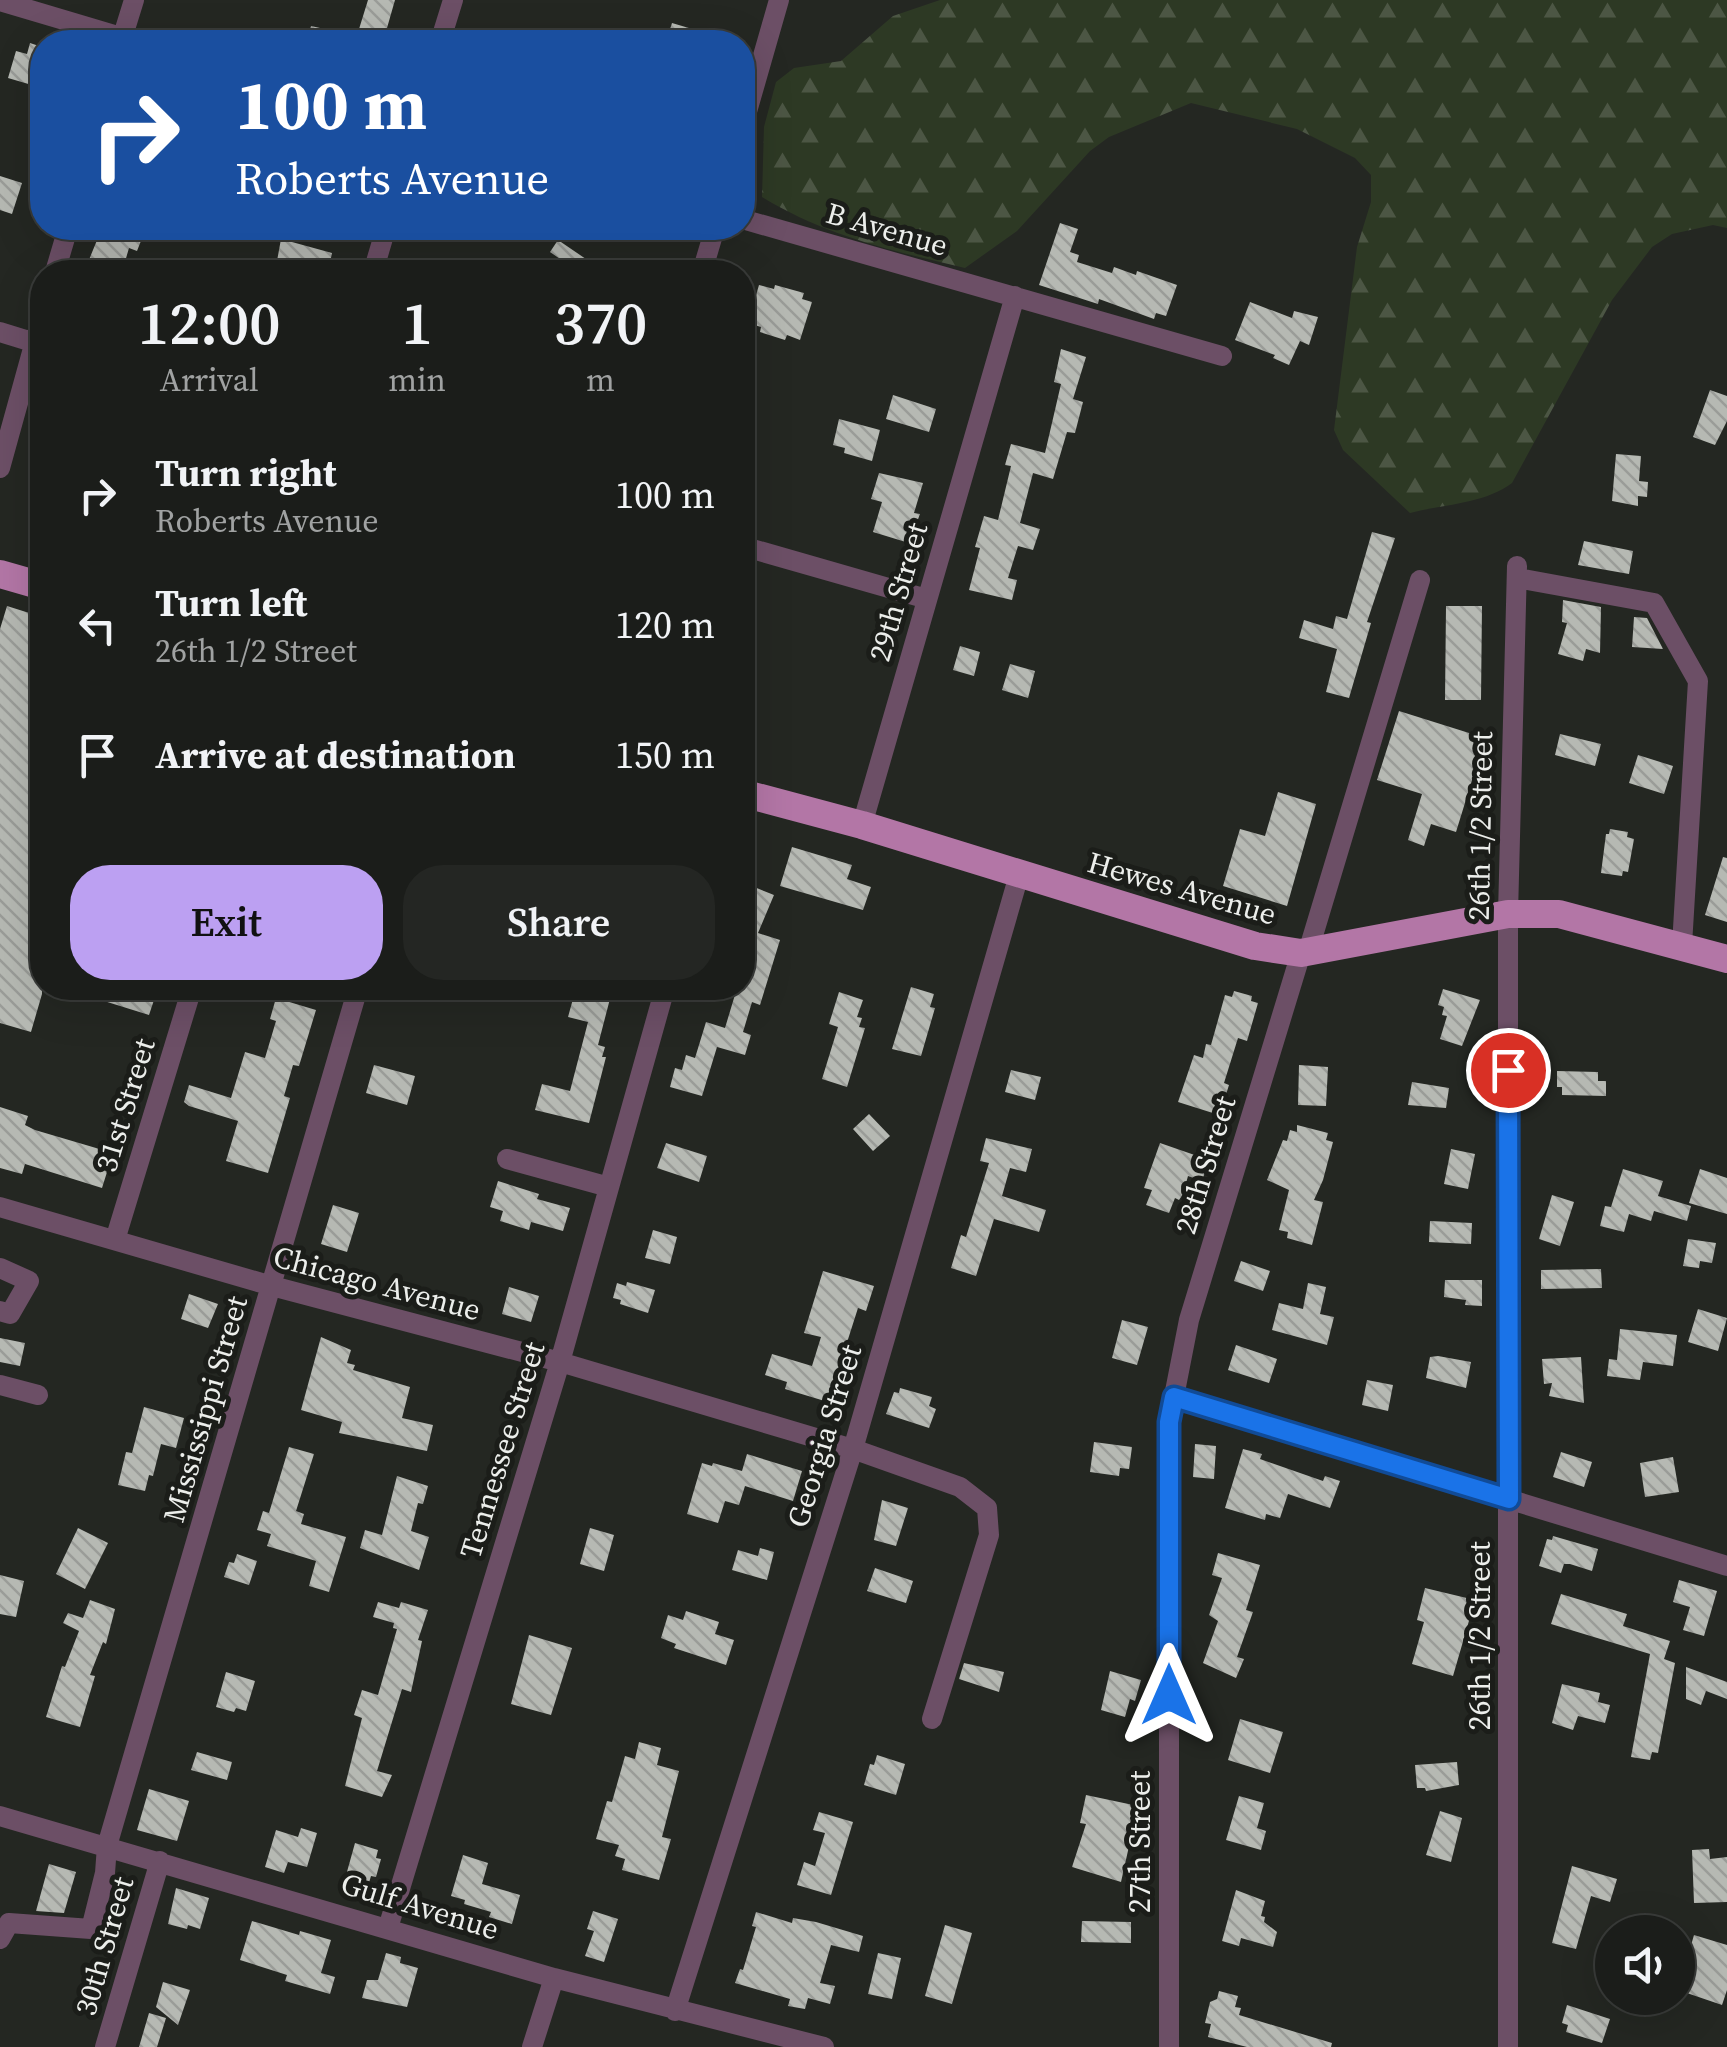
<!DOCTYPE html>
<html lang="en">
<head>
<meta charset="utf-8">
<style>
	body { margin:0; font-family:"Source Serif 4",serif; background:#242623; color:#f1f3f6; height:100vh; display:flex; flex-direction:column; font-size:38px; white-space:nowrap }
	* { box-sizing:border-box; margin:0 }
	p { font-size:32px; color:#a0a2a2 }
	.icon { flex:none; width:55px; height:55px; fill:none; stroke:currentColor; stroke-width:2; stroke-linecap:round; stroke-linejoin:round }
	.map { position:relative; flex:1; overflow:hidden }
	.side { position:absolute; left:30px; top:260px; width:725px; height:740px; display:flex; flex-direction:column; background:#1b1d1a; border-radius:40px; box-shadow:0 10px 40px #0002,0 0 0 2px #393b39 }
	.side>* { flex:none }
	.guide { position:absolute; left:30px; top:30px; width:725px; height:210px; border-radius:40px; box-shadow:0 10px 40px #0002,0 0 0 2px #393b39; background:#1a4fa0; color:#fff; overflow:hidden }
	.tools { position:absolute; left:1595px; top:1915px; display:grid; gap:20px }
	.tools a { display:grid; place-items:center; width:100px; height:100px; border-radius:50%; background:#1b1d1a; box-shadow:0 10px 40px #0002,0 0 0 2px #393b39; font-size:50px }
	.pin { position:absolute; display:grid; place-items:center; width:85px; height:85px; color:#fff; margin:-42px; border:5px solid #fff; border-radius:50%; box-shadow:0 2px 10px #0007 }
	.me { position:absolute; width:110px; margin:-55px; rotate:0deg; stroke-linejoin:round; filter:drop-shadow(0 0 8px #0008) }
	.turn { display:flex; align-items:center; gap:35px; height:210px; padding:0 40px; font-size:45px }
	.turn .icon { width:130px; height:130px; stroke-width:2.5 }
	.turn b { display:block; font-size:70px; line-height:85px }
	.eta { display:flex; justify-content:space-evenly; align-items:center; height:170px; text-align:center }
	.eta b { font-size:60px; font-weight:600; line-height:70px }
	.action { display:flex; gap:20px; margin-top:auto; padding:20px 40px }
	.action a { flex:1; height:115px; border-radius:40px; background:#bca0f2; color:#111; font-size:40px; font-weight:600; line-height:115px; text-align:center }
	.action a+a { background:#242623; color:#f1f3f6 }
	ul { padding:0; list-style:none }
	li { display:flex; align-items:center; gap:30px; height:130px; padding:0 40px }
	li div { flex:1 }
	li b { display:block; font-size:38px }
	li em { font-style:normal }
	.map>svg:first-child { display:block }
</style>
</head>
<body>
<div class="map">
<svg width="1727" height="2047" viewBox="0 0 1727 2047">
	<defs>
		<pattern id="forest-firs" width="22" height="20" patternUnits="userSpaceOnUse" patternTransform="scale(2.5)"><rect width="22" height="20" fill="#2d3924"/><path d="M5 1l3.5 6h-7zM16 11l3.5 6h-7z" fill="#4c5644"/></pattern>
		<pattern id="building-back-hatch" width="6" height="6" patternUnits="userSpaceOnUse" patternTransform="scale(2.5)"><rect width="6" height="6" fill="#b6b9b3"/><path d="M-1 5l2 2M0 0l6 6M5-1l2 2" fill="none" stroke="#9a9c98"/></pattern>
	</defs>
	<rect width="100%" height="100%" fill="#242722"/>
	<path fill="url(#forest-firs)" d="M940,0h787v228l-14,-3 -41,9 -20,13 -40,53 -100,183c-28,21 -68,21 -102,30l-67,-63 -9,-20 23,-183 14,-45v-27l-16,-17 -58,-29 -106,-26 -82,34 -19,14 -73,80 -52,37c-72,-17 -139,-32 -203,-71l2,-70 12,-45 18,-14 47,-7 52,-45z"/>
	<path fill="url(#building-back-hatch)" d="M368,0h27l-12,42h-28z
		M672,23l54,16v3h-60z
		M311,26l45,10 -1,6h-48z
		M30,43l12,4v41l-34,-10 8,-27 11,3z
		M0,176l22,7 -10,31 -12,-4z
		M1060,223l18,6 -8,23 9,3 -2,7 35,11 2,-6 22,8 1,-4 40,14 -11,31 -10,-3 -2,6 -55,-20 -1,5 -59,-19z
		M102,228h44l-9,23 -8,-3 -7,24h-38z
		M281,239l51,14 -4,19 -25,-3 -1,3h-27z
		M558,240l47,32h-26l-29,-20z
		M759,285l15,4 1,-4 29,8 -2,6 10,3 -12,38 -13,-5 -2,5 -25,-8 1,-5 -13,-4z
		M1250,302l42,16 2,-7 24,6 -9,28 -9,-4 -11,24 -16,-7 2,-3 -40,-15z
		M1061,349l25,8 -13,42 10,3 -8,31 -8,-1 -14,47 -20,-6 -13,50 20,6 -7,21 -15,-4 -10,32 9,2 -5,20 -43,-10 11,-42 -5,-1 9,-31 14,4 13,-54 -6,-1 6,-21 34,9 16,-69 -7,-2z
		M1710,390l17,6v25l-12,24 -22,-8z
		M893,395l43,14 -7,23 -43,-13z
		M839,419l41,11 -8,31 -28,-8 1,-5 -12,-3z
		M1616,454l25,2 -2,25 9,1 -1,15 -9,-1v10l-26,-5z
		M879,473l44,10 -9,30 6,1 -11,29 -36,-11 9,-30 -11,-3z
		M1372,532l23,6 -28,84 4,1 -22,75 -23,-6 11,-43 -38,-11 5,-18 29,9 3,-13 11,3z
		M1584,541l49,10 -4,23 -51,-9z
		M1563,600l38,7 -1,46 -14,-4 -3,12 -25,-7 9,-31 -5,-1z
		M7,606l35,11v377l-11,38 -31,-9v-394z
		M1446,606h36l-1,94h-36z
		M1634,617l13,1 16,31 -31,-2z
		M960,646l20,6 -6,24 -21,-6z
		M1010,664l25,7 -7,27 -26,-8z
		M1399,711l86,27 -29,94 -25,-8 -7,22 -16,-6 14,-46 -45,-14z
		M1560,734l41,10 -6,22 -40,-11z
		M1638,755l35,11 -9,28 -35,-11z
		M1278,792l38,12 -29,102 -64,-20 17,-57 25,7z
		M1610,829l18,3 -1,5 7,2 -6,33 -5,-1 -1,5 -21,-3 5,-39h3z
		M792,847l60,18 -5,14 24,8 -8,23 -83,-24z
		M1723,857l4,1v64l-22,-7z
		M742,882l32,13 -16,38 22,7 -20,65 -8,-3 -9,30 8,3 -6,20 -28,-8 -15,49 -32,-9 5,-19 7,2 4,-15 9,3 11,-36 19,6 12,-40h5z
		M911,987l23,7 -4,13 5,1 -14,48 -29,-7z
		M72,988h86l-9,27 -77,-24z
		M576,988l36,3 -14,54 7,2 -3,10h4l-17,66 -54,-13 7,-26 28,7 18,-69 -20,-5z
		M1443,989l37,11 -18,46 -22,-7 7,-23 -5,-1 2,-8 -6,-2z
		M1234,991l18,5 -1,5 7,2 -11,38 -9,-3 -14,45 5,2 -7,22 -3,-1 -3,8 -38,-12 16,-47 9,3 3,-14 5,1 14,-50 7,2z
		M839,992l24,8 -6,17 5,1 -3,9 6,1 -18,59 -25,-8 16,-52 -9,-3z
		M276,998l40,12 -17,56 -6,-1 -9,31 6,2 -22,75 -42,-12 12,-40 -49,-15 -5,-4 5,-17 42,13 14,-46 20,6 11,-37 -6,-2z
		M374,1065l41,11 -8,29 -41,-12z
		M1299,1065l29,2 -2,39 -28,-1z
		M1011,1070l30,7 -6,23 -30,-8z
		M1557,1071l41,1v9h8v15l-44,-1v-8h-5z
		M1412,1082l37,6 -3,20 -38,-3z
		M0,1107l28,9 -3,9 10,5 78,23 -11,35 -77,-24 -3,10 -22,-6z
		M869,1114l21,22 -17,15 -20,-22z
		M1297,1125l31,8 -2,7 7,2 -10,38 -9,20 9,2 -11,43 -25,-7 1,-6 -9,-2 10,-40 -22,-10 16,-40 4,1 3,-11 7,2z
		M986,1138l46,11 -6,23 -16,-4 -8,28 44,14 -7,22 -45,-13 -18,57 -25,-8 10,-33 5,2 23,-74 -9,-2z
		M666,1143l41,13 -8,26 -42,-14z
		M1160,1143l49,17 -7,21 -14,-5 -5,18 -4,6 -4,-2 -6,15 -23,-8 6,-15 -8,-2z
		M1451,1149l24,5 -7,35 -24,-5z
		M1623,1169l40,12 -5,15 33,10 -4,15 -33,-10 -3,10 -22,-7 -5,18 -24,-6 5,-20 6,1z
		M1700,1169l27,9v36l-38,-11z
		M498,1181l41,13 -2,5 33,9 -7,23 -32,-9 -2,8 -29,-9 3,-10 -13,-4z
		M1552,1195l22,7 -14,44 -21,-7z
		M333,1205l26,8 -12,39 -26,-8z
		M1430,1221l42,2 -1,21 -42,-2z
		M653,1230l24,7 -7,27 -25,-6z
		M1688,1239l28,4 -4,20 -12,-2 -1,7 -16,-2z
		M1241,1261l29,10 -7,20 -29,-10z
		M1601,1269l1,19 -61,1v-19z
		M823,1271l51,15 -8,25 -8,-3 -30,94 -43,-13 2,-7 -22,-7 7,-21 40,12 9,-29 -17,-4z
		M1445,1280h37v26l-17,-1 1,-5 -22,-3z
		M627,1282l28,8 -7,23 -28,-9 1,-4 -8,-2 4,-15 9,3z
		M1308,1283l18,4 -6,27 14,3 -7,28 -55,-15 7,-27 24,6z
		M509,1287l30,9 -8,26 -29,-8z
		M189,1294l29,10 -10,24 -27,-9z
		M1698,1309l29,9 -9,33 -30,-9z
		M1122,1320l26,7 -11,38 -25,-7z
		M1620,1329l57,6 -4,31 -30,-4 -3,18 -33,-4 2,-17 8,1z
		M321,1337l30,13 -4,13 8,2 -2,5 57,17 -8,31 31,7 -6,26 -88,-18 3,-11 -41,-12z
		M0,1338l25,5 -5,23 -20,-4z
		M1236,1345l41,14 -8,24 -41,-13z
		M1438,1356l33,6 -5,26 -40,-10 4,-21z
		M1581,1357l3,46 -35,-7 3,-13 -8,1 -2,-25z
		M1367,1380l26,5 -5,26 -26,-6z
		M900,1388l32,9 -3,9 7,3 -7,19 -43,-14 8,-22 5,1z
		M144,1407l40,11 -8,30 -15,-4 -8,32 -4,-1 -4,16 -27,-6 8,-33 6,1z
		M1094,1442l38,5 -3,22 -9,-1 -1,8 -29,-4z
		M1195,1444l21,2 -2,33 -21,-2z
		M289,1447l25,7 -18,57 8,3 -3,10 45,13 -17,55 -20,-6 7,-25 -49,-15 4,-12 -14,-4 6,-19 6,2z
		M1243,1449l19,5 -2,5 63,22 2,-5 15,5 -10,27 -42,-14 -8,24 -14,-4 -1,6 -40,-12z
		M1561,1452l31,10 -8,25 -31,-10z
		M747,1454l55,17 -9,30 -48,-15 -6,19 -14,-4 -7,22 -31,-9 15,-51 10,3 1,-3 29,8z
		M1673,1457l6,35 -34,5 -5,-34z
		M397,1476l31,10 -5,18 -5,-1 -7,28 18,6 -10,33 -59,-22 5,-18 17,5z
		M882,1500l26,8 -12,38 -22,-6z
		M78,1528l30,15 -23,46 -29,-15z
		M590,1528l24,7 -10,36 -24,-7z
		M1553,1536l45,13 -6,22 -22,-7h-6l-3,9 -22,-7 8,-27 5,1z
		M760,1548l14,4 -7,28 -35,-10 6,-20 20,6z
		M1218,1553l42,12 -14,45 7,2 -16,45 7,2 -8,19 -33,-15 15,-42 -9,-6 13,-37 -10,-3z
		M237,1554l20,7 -8,24 -25,-8 5,-15 5,1z
		M875,1568l38,13 -7,22 -39,-12z
		M0,1575l24,6 -8,36 -16,-3z
		M1679,1580l38,11 -13,45 -21,-6 7,-23 -17,-5z
		M1425,1588l50,12 -22,76 -41,-12 12,-42 -7,-2z
		M1561,1594l66,20 -4,12 47,15 -6,18 11,4 -17,90 -6,-1 -2,8 -19,-3 19,-103 -99,-30z
		M90,1600l25,9 -9,35 -3,-2 -13,33 5,1 -15,51 -34,-10 16,-51 3,1 14,-36 -16,-8 5,-10 15,5z
		M378,1602l21,6 2,-6 27,8 -10,30 4,1 -11,51 -9,-3 -25,82 15,4 -10,22 -37,-11 17,-68 -8,-3 8,-25 16,5 19,-66 -4,-1 1,-5 -21,-6z
		M686,1611l33,11 -4,12 19,6 -8,25 -52,-17 2,-4 -15,-6 7,-23 15,5z
		M529,1635l43,13 -21,67 -40,-11z
		M964,1663l40,9 -5,20 -40,-13z
		M1686,1667l41,15v17l-21,-8 -5,14 -15,-6z
		M1110,1671l31,9 -6,21 -5,-2 -5,18 -24,-7z
		M226,1672l29,9 -9,30 -10,-3 -2,4 -18,-5z
		M1562,1684l38,9 -2,9 12,3 -5,18 -27,-7 -5,14 -21,-7z
		M1240,1719l43,13 -13,41 -42,-13z
		M639,1742l22,6 -4,17 22,6 -17,66 9,2 -12,41 -37,-10 3,-11 -10,-3 4,-11 -23,-6 11,-38 5,1 13,-46 10,3z
		M197,1752l35,10 -5,18 -36,-10z
		M877,1755l28,9 -9,31 -32,-10 6,-21 4,1z
		M1457,1762l2,23 -33,6 -1,-3h-8l-2,-23z
		M149,1789l40,12 -12,40 -40,-11z
		M1086,1795l52,11 -17,76 -49,-15 14,-43 -6,-1z
		M1239,1796l25,7 -7,25 9,3 -5,19 -35,-10z
		M1440,1811l22,7 -11,44 -25,-7z
		M819,1812l34,10 -22,73 -34,-10 7,-23 11,4 10,-33 -12,-3z
		M301,1828l16,5 -10,34 -19,-5 -4,11 -19,-6 11,-37 22,7z
		M355,1843l23,7 -2,8 5,1 -5,18 -5,-1 -3,10 -23,-7z
		M1709,1849l1,10 17,-2v45l-33,1 -2,-53z
		M463,1855l25,8 -6,21 38,11 -8,29 -23,-7 2,-5 -27,-8 1,-4 -14,-4z
		M49,1864l27,8 -12,41 -28,-2z
		M1572,1866l45,13 -7,23 -19,-6 -15,53 -24,-6z
		M176,1888l33,10 -9,31 -12,-4 -1,4 -19,-5z
		M1236,1890l29,11 -4,15 4,1 -1,5 13,10 -4,15 -32,-9 -2,8 -17,-5z
		M593,1911l25,8 -14,43 -19,-6 9,-25 -7,-2z
		M756,1912l36,11 1,-5 23,4 47,14 -4,16 -28,-7 -11,38 15,3 -5,18 -22,-6 -3,11 -17,-3 2,-7 -55,-16 5,-14 3,1 13,-43 -4,-1z
		M252,1921l47,14 1,-4 31,9 -10,33 14,4 -5,17 -45,-13 2,-6 -47,-15z
		M1082,1921l49,1v21l-50,-1z
		M945,1925l27,8 -20,71 -27,-8z
		M1694,1935l33,10v45l-5,15 -44,-15z
		M386,1953l15,4 -1,6 18,5 -11,39 -45,-9 5,-18h11z
		M878,1953l23,5 -9,41 -24,-5z
		M163,1982l27,8 -12,35 -22,-18z
		M1219,1991l19,5 -3,11 6,1 -2,7 93,28 -1,4h-84l-39,-10 3,-13 -6,-1 5,-21 7,-3z
		M1567,2005l43,14 -8,24 -36,-11 2,-7 -6,-2z
		M149,2013l17,5 -9,29h-18z"/>
	<g fill="none" stroke-linecap="round" stroke-linejoin="round">
		<path stroke="#6c4f66" stroke-width="20" d="M0,1l138,41
			M121,42l13,-42
			M440,42l13,-42
			M742,129l37,-129
			M742,219l480,137
			M55,272l13,-44
			M373,272l13,-44
			M702,272l13,-44
			M0,332l42,13
			M0,468l42,-152
			M742,546l185,53
			M1517,578l137,25 44,78 -16,264
			M862,825l153,-529
			M1308,952l112,-372
			M507,1159l102,28
			M0,1207l272,79 288,76 293,87 107,38 27,21 2,27 -57,184
			M115,1240l77,-252
			M0,1268l29,13 -19,33 -10,-3
			M0,1385l38,10
			M1174,1397l553,169
			M0,1816l554,162 270,69
			M388,1928l172,-566 105,-374
			M0,1939l9,-16 82,6 14,-56 2,-27 251,-858
			M675,2011l178,-562 166,-574
			M105,2047l55,-186
			M532,2047l22,-69
			M1169,2047v-625l20,-102 112,-367
			M1508,2047v-1133l9,-348"/>
		<path stroke="#b376a6" stroke-width="28" d="M0,574l42,12
			M742,793l120,32 393,121 46,7 207,-39h51l168,45"/>
	</g>
	<g fill="none" stroke-linecap="round" stroke-linejoin="round">
		<g stroke="#114b97" stroke-width="25">
			<path id="route" d="M1169,1695v-273l5,-25 335,102 -1,-429"/>
		</g>
		<use href="#route" stroke="#1a73e8" stroke-width="18"/>
	</g>
	<g text-anchor="middle" dominant-baseline="central" stroke-width="10" stroke-linejoin="round" paint-order="stroke">
		<g font-size="30" fill="#eceeeb" stroke="#1b1d19">
			<text transform="translate(887 229) rotate(16)">B Avenue</text>
			<text transform="translate(898 592) rotate(-74)">29th Street</text>
			<text transform="translate(1480 826) rotate(-89)">26th 1/2 Street</text>
			<text transform="translate(1182 888) rotate(16)">Hewes Avenue</text>
			<text transform="translate(125 1105) rotate(-73)">31st Street</text>
			<text transform="translate(1205 1165) rotate(-73)">28th Street</text>
			<text transform="translate(377 1283) rotate(15)">Chicago Avenue</text>
			<text transform="translate(205 1409) rotate(-74)">Mississippi Street</text>
			<text transform="translate(824 1436) rotate(-73)">Georgia Street</text>
			<text transform="translate(502 1450) rotate(-73)">Tennessee Street</text>
			<text transform="translate(1479 1636) rotate(-90)">26th 1/2 Street</text>
			<text transform="translate(1139 1842) rotate(-90)">27th Street</text>
			<text transform="translate(420 1906) rotate(17)">Gulf Avenue</text>
			<text transform="translate(104 1946) rotate(-74)">30th Street</text>
		</g>
	</g>
</svg>
<div class="tools">
<a><svg class="icon" aria-label="sound" viewBox="0 0 24 24"><path d="M4 9h4l5-4v14l-5-4H4zM17 9q2 3 0 6"/></svg></a>
</div>
<div class="pin" style="left:1508px;top:1070px;background:#d93025"><svg class="icon" aria-label="arrive" viewBox="0 0 24 24"><path d="M6 21V4h12l-3 4 3 4H6"/></svg></div>
<svg class="me" style="left:1169px;top:1695px" viewBox="-20 -20 40 40"><path d="M0-17L14 15 0 8-14 15z" fill="#1a73e8" stroke="#fff" stroke-width="4"/></svg>
<div class="guide">
<div class="turn"><svg class="icon" aria-label="right" viewBox="0 0 24 24"><path d="M7 20v-9h11M14 6l5 5-5 5"/></svg><div><b>100 m</b>Roberts Avenue</div></div>
</div>
<section class="side">
<div class="eta">
<div><b>12:00</b><p>Arrival</p></div>
<div><b>1</b><p>min</p></div>
<div><b>370</b><p>m</p></div>
</div>
<ul>
<li><svg class="icon" aria-label="right" viewBox="0 0 24 24"><path d="M7 20v-9h11M14 6l5 5-5 5"/></svg><div><b>Turn right</b><p>Roberts Avenue</p></div><em>100 m</em></li>
<li><svg class="icon" aria-label="left" viewBox="0 0 24 24"><path d="M17 20v-9H6M10 6l-5 5 5 5"/></svg><div><b>Turn left</b><p>26th 1/2 Street</p></div><em>120 m</em></li>
<li><svg class="icon" aria-label="arrive" viewBox="0 0 24 24"><path d="M6 21V4h12l-3 4 3 4H6"/></svg><div><b>Arrive at destination</b></div><em>150 m</em></li>
</ul>
<div class="action"><a>Exit</a><a>Share</a></div>
</section>
</div>
</body>
</html>
